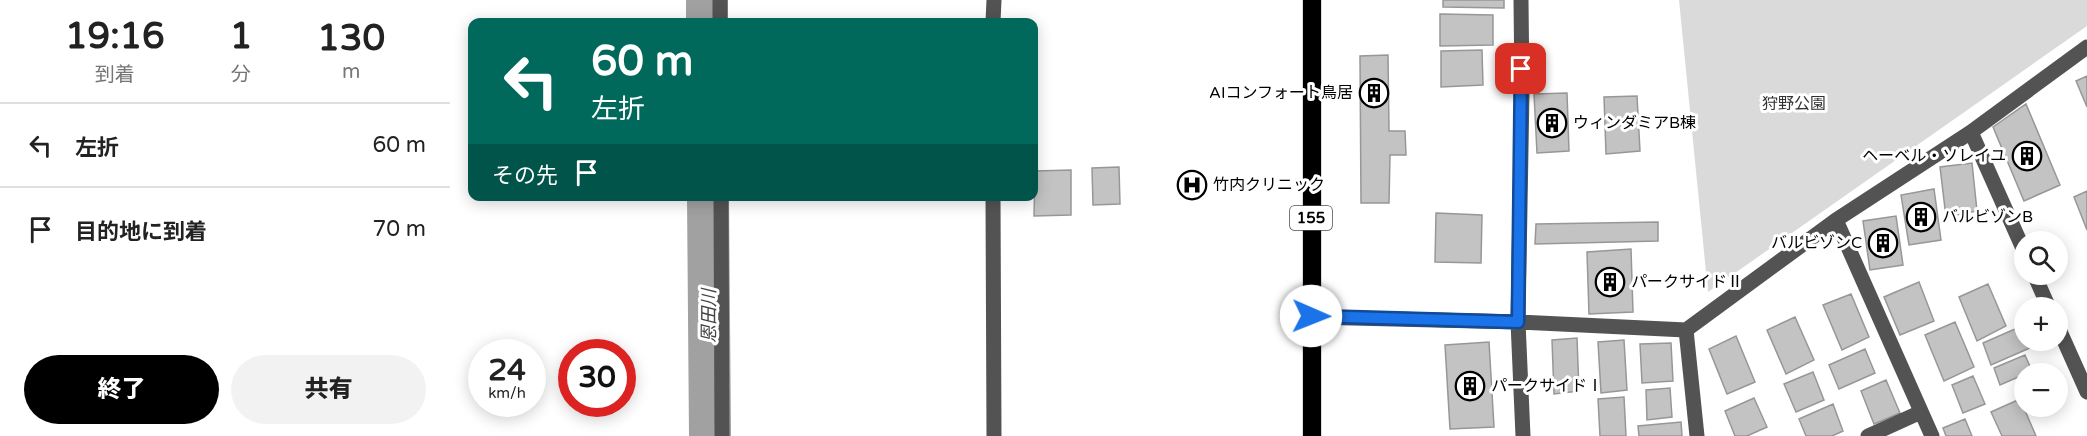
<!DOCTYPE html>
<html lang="ja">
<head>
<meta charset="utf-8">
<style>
	body { margin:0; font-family:"Varela Round","Noto Sans JP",sans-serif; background:#f2f2f2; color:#222; height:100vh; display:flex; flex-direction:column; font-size:22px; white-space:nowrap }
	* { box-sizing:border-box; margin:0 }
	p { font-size:20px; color:#767676 }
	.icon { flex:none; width:33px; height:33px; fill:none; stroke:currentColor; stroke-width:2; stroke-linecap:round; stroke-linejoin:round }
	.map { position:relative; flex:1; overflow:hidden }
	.sheet { display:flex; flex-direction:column; background:#fff; width:450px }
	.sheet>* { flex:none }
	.top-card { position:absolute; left:18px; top:18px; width:570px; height:183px; border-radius:12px; box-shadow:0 3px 15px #0003; background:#00695c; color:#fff; overflow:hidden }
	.controls { position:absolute; left:1564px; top:231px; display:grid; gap:12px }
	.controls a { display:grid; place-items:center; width:54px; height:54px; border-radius:50%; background:#fff; box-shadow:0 3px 15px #0003; font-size:30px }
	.speed { position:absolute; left:18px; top:339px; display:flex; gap:12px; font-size:30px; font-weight:700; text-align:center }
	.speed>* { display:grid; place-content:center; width:78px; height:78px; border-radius:50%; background:#fff; box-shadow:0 3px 15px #0003; line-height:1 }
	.speed small { font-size:15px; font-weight:400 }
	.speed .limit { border:9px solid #d22; background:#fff; color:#111 }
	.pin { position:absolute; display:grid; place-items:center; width:51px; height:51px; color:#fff; margin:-26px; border-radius:12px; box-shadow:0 3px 9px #0006 }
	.me { position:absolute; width:66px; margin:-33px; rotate:91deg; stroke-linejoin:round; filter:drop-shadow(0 0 4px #0008) }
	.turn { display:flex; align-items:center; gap:21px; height:126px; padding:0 24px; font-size:27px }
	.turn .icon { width:78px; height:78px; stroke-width:2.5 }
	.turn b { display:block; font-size:42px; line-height:51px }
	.then { display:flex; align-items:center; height:57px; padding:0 24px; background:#0003; gap:12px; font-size:22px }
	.eta { display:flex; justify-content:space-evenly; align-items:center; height:102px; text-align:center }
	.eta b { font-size:36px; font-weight:800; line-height:42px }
	.action { display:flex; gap:12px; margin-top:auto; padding:12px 24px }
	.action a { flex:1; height:69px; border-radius:36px; background:#000; color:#fff; font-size:24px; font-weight:800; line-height:69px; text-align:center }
	.action a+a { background:#f2f2f2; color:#222 }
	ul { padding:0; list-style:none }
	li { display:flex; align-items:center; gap:18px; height:84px; padding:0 24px; border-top:2px solid #e0e0e0 }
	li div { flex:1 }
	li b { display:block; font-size:22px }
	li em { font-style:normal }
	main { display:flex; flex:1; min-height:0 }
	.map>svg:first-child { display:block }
</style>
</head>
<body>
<main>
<section class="sheet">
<div class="eta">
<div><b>19:16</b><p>到着</p></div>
<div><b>1</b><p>分</p></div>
<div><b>130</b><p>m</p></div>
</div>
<ul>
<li><svg class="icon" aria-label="left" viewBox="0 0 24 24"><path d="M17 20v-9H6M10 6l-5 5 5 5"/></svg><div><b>左折</b></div><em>60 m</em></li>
<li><svg class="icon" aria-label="arrive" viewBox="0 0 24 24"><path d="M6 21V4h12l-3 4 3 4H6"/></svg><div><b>目的地に到着</b></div><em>70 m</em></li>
</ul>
<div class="action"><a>終了</a><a>共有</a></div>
</section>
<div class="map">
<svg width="1637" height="436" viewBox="0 0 1637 436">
	<rect width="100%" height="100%" fill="#fff"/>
	<path fill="#dadada" d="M1229,0h408v26l-379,266z"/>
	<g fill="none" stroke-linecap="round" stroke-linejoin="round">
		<path stroke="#a1a1a1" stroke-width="42" d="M257,0v22
			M258,196l2,240"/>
	</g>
	<path fill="#c3c3c3" stroke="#979797" stroke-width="1.5" d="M993,0h61v8l-61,-1z
		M990,14l53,1v30l-53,1z
		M1032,50l1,35 -42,2v-36z
		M938,55l1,76h16l1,24h-16l-1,48h-28l-1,-147z
		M1637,76v31l-11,-26z
		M1117,93l2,58 -32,2 -3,-59z
		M1187,96l3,55 -34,3 -2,-57z
		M1576,104l34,81 -36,16 -31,-74z
		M1522,163l5,48 -31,6 -6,-50z
		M669,167l1,37 -27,1 -1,-37z
		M621,170v45l-37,1 1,-45z
		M1484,189l7,51 -32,5 -8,-50z
		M1637,191v39l-13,-33z
		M986,213l46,2 -1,48 -46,-1z
		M1446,216l7,49 -33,5 -7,-49z
		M1208,222v19l-123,3 1,-20z
		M1181,249l2,63 -44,2 -2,-62z
		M1469,282l15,39 -34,14 -16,-38z
		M1538,284l18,42 -29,15 -18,-44z
		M1401,294l18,43 -27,13 -19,-45z
		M1345,317l19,43 -28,14 -19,-44z
		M1505,322l19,45 -30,14 -19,-46z
		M1574,325l1,15h5l2,7 -41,18 -8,-22z
		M1286,336l19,46 -28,12 -18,-45z
		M1127,338l2,53 -25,3 -2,-54z
		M1174,340l3,50 -26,3 -3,-51z
		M1039,342l5,85 -44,2 -5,-84z
		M1221,343l2,38 -31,2 -2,-39z
		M1415,349l10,24 -36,16 -10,-24z
		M1575,355l7,16 -32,14 -6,-17z
		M1363,372l11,28 -28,12 -12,-28z
		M1523,376l12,28 -22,9 -11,-28z
		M1436,380l14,33 -26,11 -13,-33z
		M1220,388l2,29 -25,3 -1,-30z
		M1174,397l2,39h-26l-2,-37z
		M1304,398l13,29 -20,9h-12l-10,-25z
		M1570,399l16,37h-34l-11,-24z
		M1383,404l10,27 -11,5h-26l-7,-17z
		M1515,419l7,17h-26l-3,-8z
		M1231,422l1,14h-43l-1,-10z"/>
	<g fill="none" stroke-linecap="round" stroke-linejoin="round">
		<g stroke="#dbdbdb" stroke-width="20">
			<path id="highway" d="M862,0v436"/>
		</g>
		<path stroke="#535353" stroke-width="15" d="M270,0v22
			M1071,0l1,91 -4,231 168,8 11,106
			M543,22l1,-22
			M1521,132l54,121
			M271,196l1,240
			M543,196l1,240
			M1386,220l96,216
			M1584,274l15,34
			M861,317l207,5 5,114
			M1608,327l29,65
			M1236,330l150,-110 135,-88 116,-85
			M1418,436l53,-24"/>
		<use href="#highway" stroke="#000" stroke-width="18"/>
	</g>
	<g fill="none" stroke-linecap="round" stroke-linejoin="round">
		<g stroke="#114b97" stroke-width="15">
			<path id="route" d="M861,316l207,6 3,-253"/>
		</g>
		<use href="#route" stroke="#1a73e8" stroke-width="10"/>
	</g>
	<defs>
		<g id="building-ring" transform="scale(1.5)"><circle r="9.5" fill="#fff" stroke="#000" stroke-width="1.5"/><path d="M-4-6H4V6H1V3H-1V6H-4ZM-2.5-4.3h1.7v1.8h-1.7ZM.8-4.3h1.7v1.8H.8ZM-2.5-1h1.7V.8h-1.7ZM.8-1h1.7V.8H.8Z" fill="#000"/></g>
		<g id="hospital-ring" transform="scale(1.5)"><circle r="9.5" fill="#fff" stroke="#000" stroke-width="1.5"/><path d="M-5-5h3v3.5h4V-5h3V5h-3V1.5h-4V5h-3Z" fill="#000"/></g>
	</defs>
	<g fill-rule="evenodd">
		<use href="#building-ring" x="924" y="93"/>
		<use href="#building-ring" x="1102" y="123"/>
		<use href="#building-ring" x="1577" y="156"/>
		<use href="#hospital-ring" x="742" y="185"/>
		<use href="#building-ring" x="1471" y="217"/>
		<use href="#building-ring" x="1433" y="243"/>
		<use href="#building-ring" x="1160" y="282"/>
		<use href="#building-ring" x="1020" y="386"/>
	</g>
	<g text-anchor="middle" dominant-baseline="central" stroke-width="6" stroke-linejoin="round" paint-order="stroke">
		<rect fill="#fff" stroke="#4c4c4c" stroke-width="1.5" x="840" y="206" width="42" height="24" rx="4.5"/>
		<g font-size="15" font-weight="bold" fill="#000">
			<text x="861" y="218">155</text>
		</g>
		<g font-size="16" fill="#000" stroke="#fff" text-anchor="start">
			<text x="903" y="93" text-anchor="end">AIコンフォート鳥居</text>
			<text x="1123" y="123">ウィンダミアB棟</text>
			<text x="1556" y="156" text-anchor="end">ヘーベル・ソレイユ</text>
			<text x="763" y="185">竹内クリニック</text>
			<text x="1492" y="217">バルビゾンB</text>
			<text x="1412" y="243" text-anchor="end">バルビゾンC</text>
			<text x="1181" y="282">パークサイドⅡ</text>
			<text x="1041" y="386">パークサイドⅠ</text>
		</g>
		<g font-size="16" fill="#313131" stroke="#fff">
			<text x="1344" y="104">狩野公園</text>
		</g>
		<g font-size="18" font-style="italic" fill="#424242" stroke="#fff">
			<text transform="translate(259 316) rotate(-90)">恩田川</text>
		</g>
	</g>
</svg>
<div class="controls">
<a><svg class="icon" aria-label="search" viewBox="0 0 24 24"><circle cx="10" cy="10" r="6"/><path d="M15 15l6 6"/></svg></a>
<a>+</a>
<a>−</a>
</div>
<div class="speed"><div>24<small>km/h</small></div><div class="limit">30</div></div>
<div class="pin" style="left:1071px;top:69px;background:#d93025"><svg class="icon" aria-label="arrive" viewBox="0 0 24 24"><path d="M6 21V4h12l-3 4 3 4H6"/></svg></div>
<svg class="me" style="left:861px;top:316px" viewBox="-20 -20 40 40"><circle r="19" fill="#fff"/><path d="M0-13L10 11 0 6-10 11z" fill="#1a73e8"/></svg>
<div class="top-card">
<div class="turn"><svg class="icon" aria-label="left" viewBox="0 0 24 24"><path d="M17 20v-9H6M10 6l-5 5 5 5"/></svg><div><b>60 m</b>左折</div></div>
<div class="then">その先<svg class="icon" aria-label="arrive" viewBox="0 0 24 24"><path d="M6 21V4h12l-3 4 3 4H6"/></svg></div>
</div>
</div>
</main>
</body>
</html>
